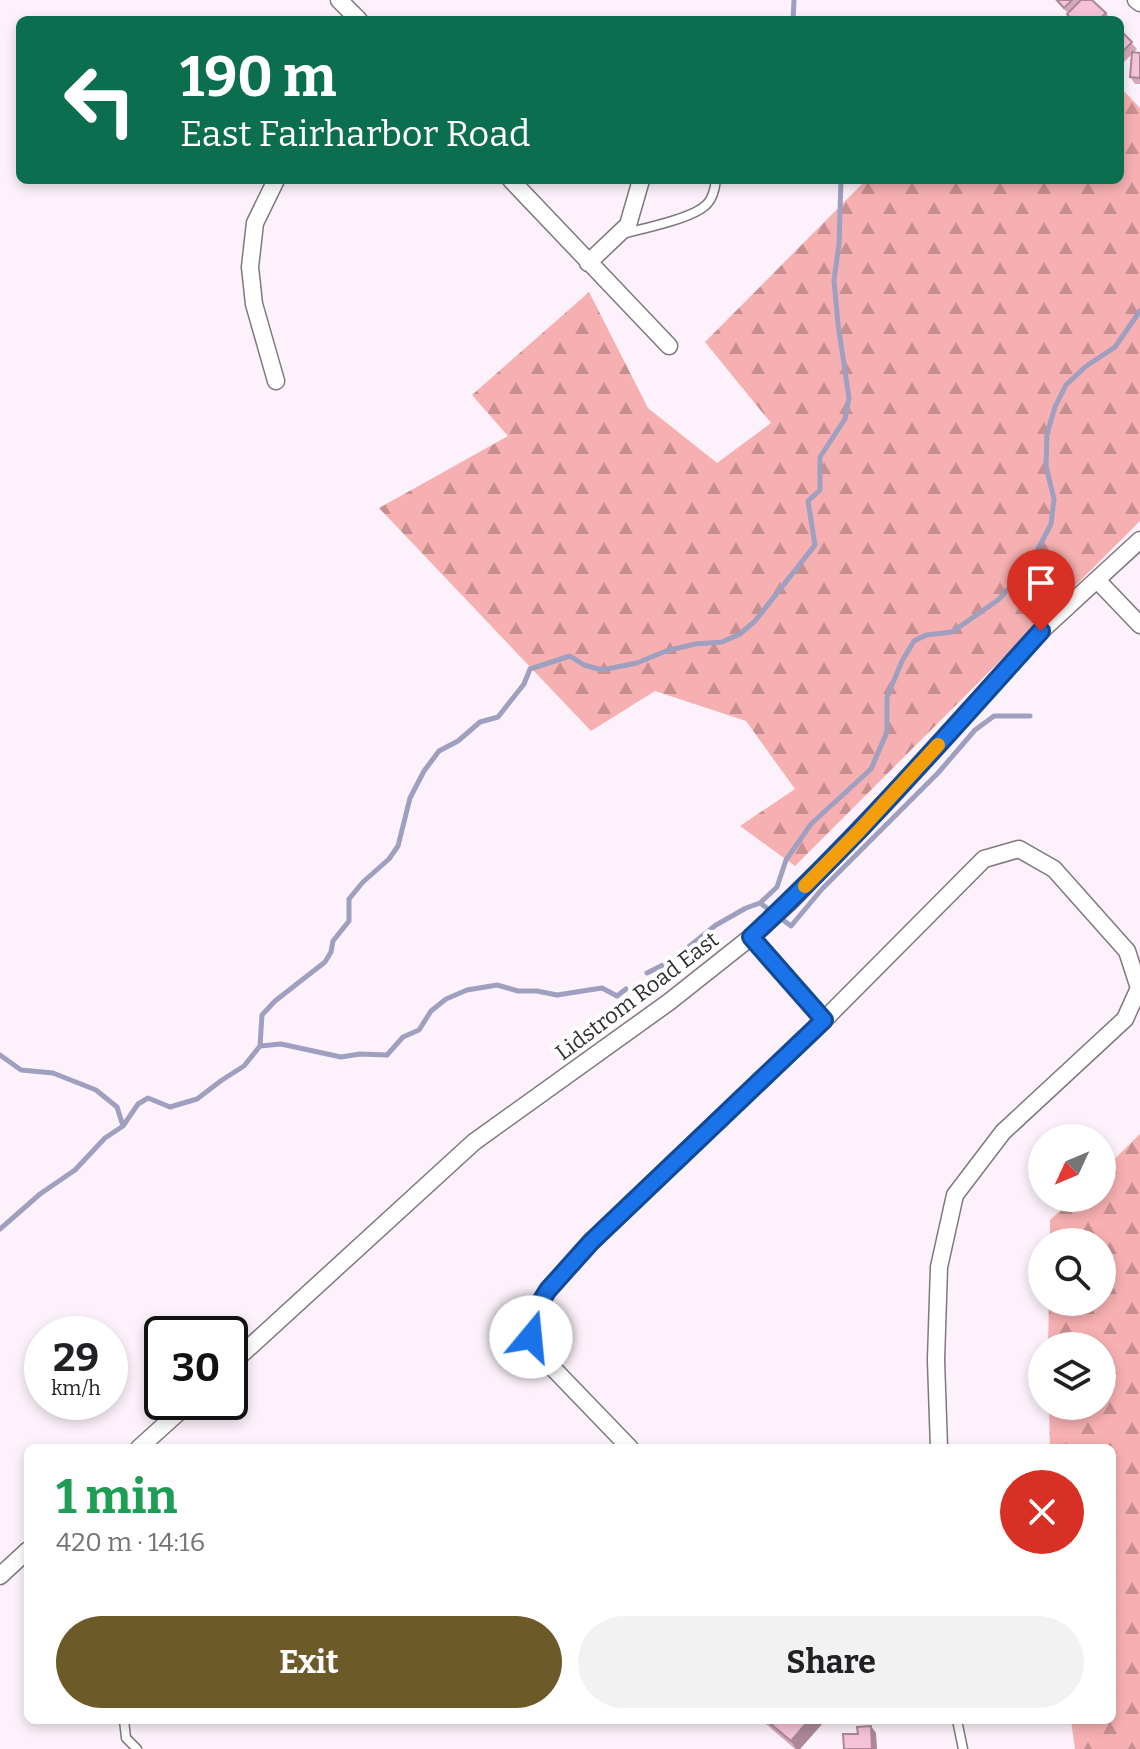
<!DOCTYPE html>
<html lang="en">
<head>
<meta charset="utf-8">
<style>
	body { margin:0; font-family:Bitter,serif; background:#f2f2f2; color:#202124; height:100vh; display:flex; flex-direction:column; font-size:30px; white-space:nowrap }
	* { box-sizing:border-box; margin:0 }
	p { font-size:26px; color:#757577 }
	.icon { flex:none; width:44px; height:44px; fill:none; stroke:currentColor; stroke-width:2; stroke-linecap:round; stroke-linejoin:round }
	.map { position:relative; flex:1; overflow:hidden }
	.sheet { position:absolute; left:24px; top:1444px; width:1092px; height:280px; display:flex; flex-direction:column; background:#fff; border-radius:12px; box-shadow:0 4px 12px #0003 }
	.sheet>* { flex:none }
	.banner { position:absolute; left:16px; top:16px; width:1108px; height:168px; border-radius:12px; box-shadow:0 4px 12px #0003; background:#0b6e4f; color:#fff; overflow:hidden }
	.needle { width:52px; rotate:226deg }
	.tools { position:absolute; left:1028px; top:1124px; display:grid; gap:16px }
	.tools a { display:grid; place-items:center; width:88px; height:88px; border-radius:50%; background:#fff; box-shadow:0 4px 12px #0003; font-size:40px }
	.speed { position:absolute; left:24px; top:1316px; display:flex; gap:16px; font-size:40px; font-weight:700; text-align:center }
	.speed>* { display:grid; place-content:center; width:104px; height:104px; border-radius:50%; background:#fff; box-shadow:0 4px 12px #0003; line-height:1 }
	.speed small { font-size:20px; font-weight:400 }
	.speed .limit { border:4px solid #111; border-radius:12px; background:#fff; color:#111 }
	.pin { position:absolute; display:grid; place-items:center; width:68px; height:68px; color:#fff; margin:-82px -34px; border-radius:50% 50% 50% 0; rotate:-45deg; box-shadow:0 0 8px #0007 }
	.pin .icon { rotate:45deg }
	.me { position:absolute; width:88px; margin:-44px; rotate:17deg; stroke-linejoin:round; filter:drop-shadow(0 0 6px #0008) }
	.turn { display:flex; align-items:center; gap:28px; height:168px; padding:0 32px; font-size:36px }
	.turn .icon { width:104px; height:104px; stroke-width:2.5 }
	.turn b { display:block; font-size:56px; line-height:68px }
	.round { display:grid; place-items:center; flex:none; width:84px; height:84px; border-radius:42px; background:#f2f2f2 }
	.summary { display:flex; align-items:center; justify-content:space-between; height:136px; padding:0 32px }
	h1 { font-size:48px; font-weight:700; line-height:60px; color:#1e9e55 }
	.button { display:flex; gap:16px; margin-top:auto; padding:16px 32px }
	.button a { flex:1; height:92px; border-radius:48px; background:#6c5a28; color:#fff; font-size:32px; font-weight:700; line-height:92px; text-align:center }
	.button a+a { background:#f2f2f2; color:#202124 }
	.map>svg:first-child { display:block }
</style>
</head>
<body>
<div class="map">
<svg width="1140" height="1749" viewBox="0 0 1140 1749">
	<defs>
		<pattern id="forest-firs" width="22" height="20" patternUnits="userSpaceOnUse" patternTransform="scale(2)"><rect width="22" height="20" fill="#f7b0b1"/><path d="M5 1l3.5 6h-7zM16 11l3.5 6h-7z" fill="#c88f90"/></pattern>
	</defs>
	<rect width="100%" height="100%" fill="#fdf2fb"/>
	<path fill="url(#forest-firs)" d="M1120,87l20,21v413l-345,345 -55,-40 55,-37 -49,-68 -91,-30 -64,40 -212,-223 129,-72 -36,-41 117,-103 59,116 69,55 54,-40 -66,-81 161,-162h254z
		M1140,1134v615h-65l-4,-29h41v-272h-62l-1,-42h53v-60h-54l1,-44h53v-60h-52v-22l24,-22h28v-27z"/>
	<g fill="none" stroke-linecap="round" stroke-linejoin="round">
		<path stroke="#9f9fc0" stroke-width="5" d="M793,20l1,-20
			M760,903l31,23 31,-37 116,-116 37,-43 19,-14h36
			M647,973l24,-12 45,-36 30,-17 14,-5 17,-16 9,-27 25,-36 60,-55 16,-37v-35l15,-36 12,-20 12,-6 26,-3 46,-32 23,-25 16,-24 14,-27 3,-25 -8,-33 1,-32 8,-27 11,-22 19,-18 30,-20 25,-36
			M260,1046l21,-2 60,13 19,-3 27,1 16,-18 16,-7 12,-19 15,-12 21,-9 30,-5 21,6h19l20,4 45,-7 15,8 9,-7
			M0,1055l21,15 32,3 43,17 21,17 6,19
			M0,1229l40,-35 35,-24 30,-32 18,-12 15,-22 10,-6 22,9 27,-8 25,-19 22,-14 16,-20 2,-31 13,-14 50,-39 6,-10 2,-11 16,-20v-22l14,-17 26,-23 9,-13 12,-48 14,-27 15,-20 19,-10 22,-19 18,-5 26,-33 6,-15 40,-13 14,9 18,5 35,-7 29,-12 29,-7 27,-2 18,-8 15,-13 60,-76 -7,-44 12,-11v-33l25,-38 4,-21 -11,-74 -4,-44 5,-36 2,-64"/>
		<g stroke="#81777f" stroke-width="11">
			<path id="lane" d="M626,233c20,-5 68,-15 81,-29 6,-6 8,-16 9,-24
				M124,1720l2,18 11,11
				M957,1720l6,29"/>
		</g>
		<g stroke="#81777f" stroke-width="19">
			<path id="street" d="M339,0l20,20
				M1136,0l4,3
				M276,180l-21,43 -5,44 4,37 22,77
				M511,180l158,166
				M588,263l40,-38 13,-45
				M1097,580l43,45
				M751,937l73,83
				M230,1365l244,-223 195,-140 82,-65 39,-35 69,-71 182,-200 99,-91
				M139,1448l51,-46
				M630,1448l-81,-84 -18,-27 2,-23 15,-24 43,-48 233,-222 160,-161 35,-10 35,20 73,82 12,37 -14,31 -122,113 -48,63 -16,72 -3,93 3,88
				M0,1576l28,-26"/>
		</g>
		<use href="#lane" stroke="#fff" stroke-width="8"/>
		<use href="#street" stroke="#fff" stroke-width="16"/>
	</g>
	<path fill="#d4a8b8" d="M1055,0h37l14,13 5,7h-41l-3,-6 1,-1z
		M1120,30l17,19 -3,3 6,1v31h-5l-5,-7 2,-23 -12,12z
		M764,1720h57l2,3 -23,26h-5l-29,-25z"/>
	<path fill="#ac8896" d="M809,1720h12l2,3 -23,26h-4l-5,-8z
		M871,1726l5,7 1,16h-5z"/>
	<path fill="#f6c3d6" stroke="#ac8896" stroke-width="2" d="M1057,0h15l-8,8z
		M1081,0h11l14,13 -7,7h-27l-5,-6z
		M1120,30l12,12 -12,12z
		M1132,52l8,1v25l-10,-1z
		M766,1720h43l-18,21z
		M871,1726l1,23h-28l-1,-15h15l-1,-7z"/>
	<g fill="none" stroke-linecap="round" stroke-linejoin="round">
		<g stroke="#114b97" stroke-width="20">
			<path id="route" d="M531,1337l2,-23 15,-24 43,-48 233,-222 -73,-83c103,-95 196,-202 290,-306"/>
		</g>
		<use href="#route" stroke="#1a73e8" stroke-width="14"/>
		<path stroke="#f59e0b" stroke-width="14" d="M805,886l54,-55 79,-86"/>
	</g>
	<g text-anchor="middle" dominant-baseline="central" stroke-width="8" stroke-linejoin="round" paint-order="stroke">
		<g font-size="22" fill="#302c30" stroke="#fff">
			<text transform="translate(637 996) rotate(-37)">Lidstrom Road East</text>
		</g>
	</g>
</svg>
<div class="tools">
<a><svg class="needle" viewBox="-14 -14 28 28"><path d="M0-13l5 13h-10z" fill="#e53935"/><path d="M0 13l5-13h-10z" fill="#757577"/></svg></a>
<a><svg class="icon" aria-label="search" viewBox="0 0 24 24"><circle cx="10" cy="10" r="6"/><path d="M15 15l6 6"/></svg></a>
<a><svg class="icon" aria-label="layers" viewBox="0 0 24 24"><path d="M12 4l9 5-9 5-9-5zM3 14l9 5 9-5"/></svg></a>
</div>
<div class="speed"><div>29<small>km/h</small></div><div class="limit">30</div></div>
<div class="pin" style="left:1041px;top:631px;background:#d93025"><svg class="icon" aria-label="arrive" viewBox="0 0 24 24"><path d="M6 21V4h12l-3 4 3 4H6"/></svg></div>
<svg class="me" style="left:531px;top:1337px" viewBox="-20 -20 40 40"><circle r="19" fill="#fff"/><path d="M0-13L10 11 0 6-10 11z" fill="#1a73e8"/></svg>
<div class="banner">
<div class="turn"><svg class="icon" aria-label="left" viewBox="0 0 24 24"><path d="M17 20v-9H6M10 6l-5 5 5 5"/></svg><div><b>190 m</b>East Fairharbor Road</div></div>
</div>
<section class="sheet">
<div class="summary"><div><h1>1 min</h1><p>420 m · 14:16</p></div><a class="round" style="background:#d93025;color:#fff"><svg class="icon" aria-label="close" viewBox="0 0 24 24"><path d="M6 6l12 12M18 6L6 18"/></svg></a></div>
<div class="button"><a>Exit</a><a>Share</a></div>
</section>
</div>
</body>
</html>
